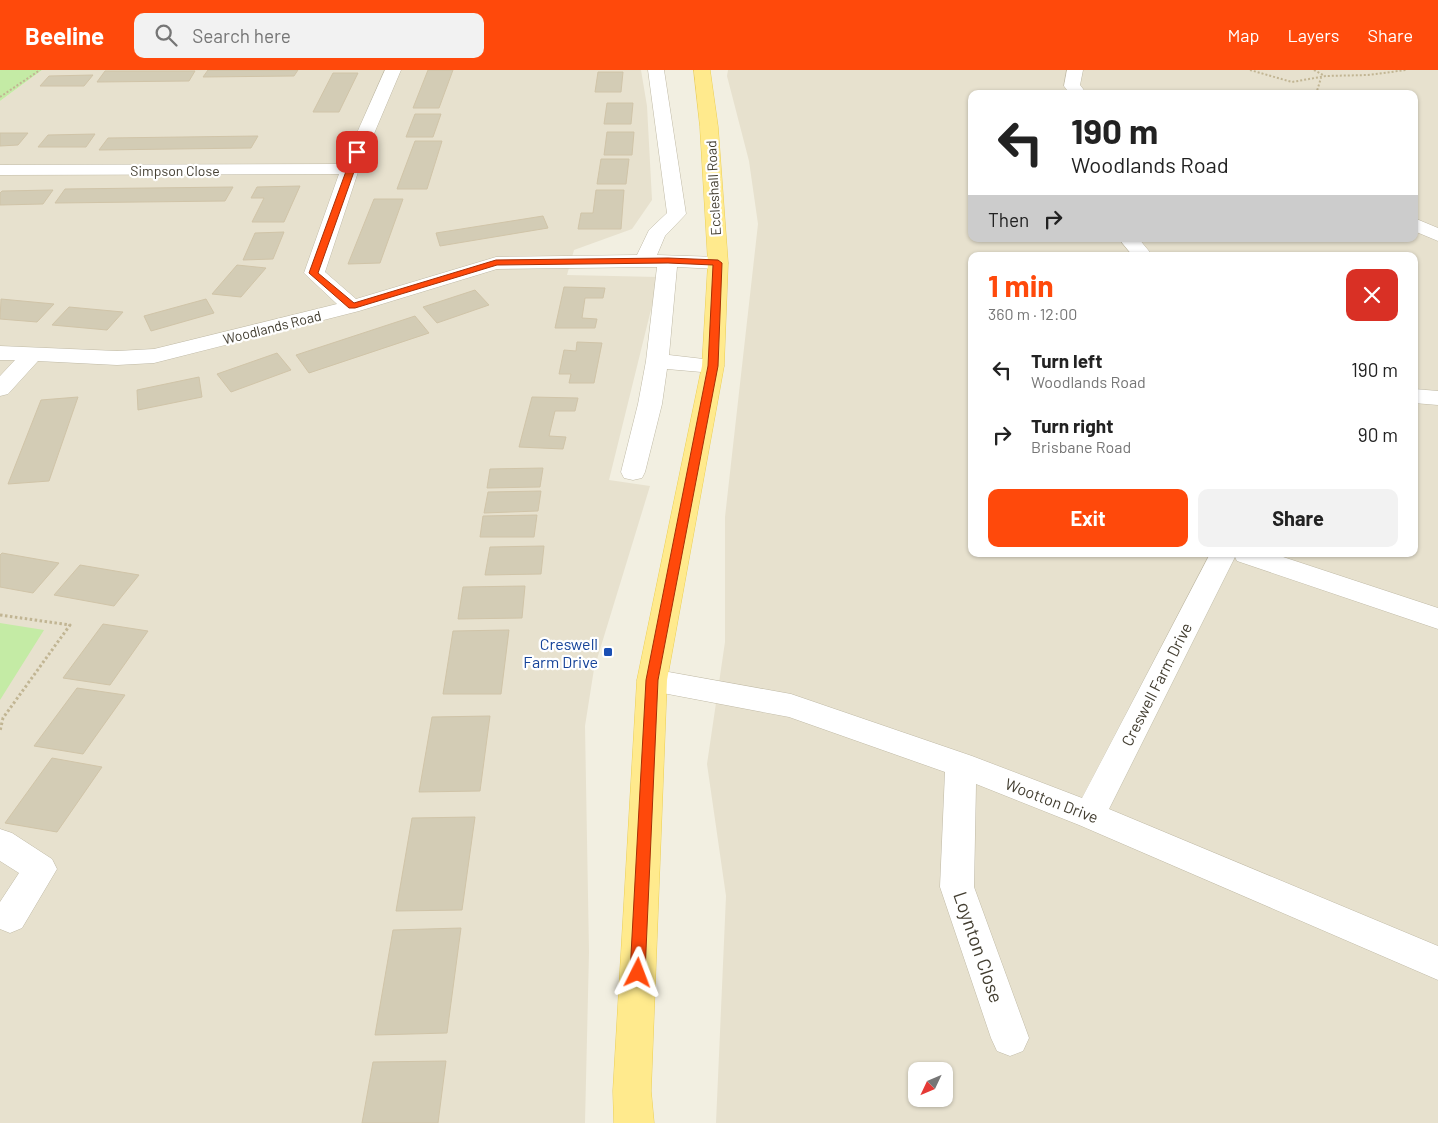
<!DOCTYPE html>
<html lang="en">
<head>
<meta charset="utf-8">
<style>
	body { margin:0; font-family:Barlow,sans-serif; background:#f2f2f2; color:#222; height:100vh; display:flex; flex-direction:column; font-size:19px; white-space:nowrap }
	* { box-sizing:border-box; margin:0 }
	p { font-size:16px; color:#767676 }
	.icon { flex:none; width:28px; height:28px; fill:none; stroke:currentColor; stroke-width:2; stroke-linecap:round; stroke-linejoin:round }
	.map { position:relative; flex:1; overflow:hidden }
	.details { position:absolute; left:968px; top:182px; width:450px; height:305px; display:flex; flex-direction:column; background:#fff; border-radius:10px; box-shadow:0 1px 4px #0004 }
	.details>* { flex:none }
	.guide { position:absolute; left:968px; top:20px; width:450px; height:152px; border-radius:10px; box-shadow:0 1px 4px #0004; background:#fff; color:#222; overflow:hidden }
	.needle { width:32px; rotate:226deg }
	.tools { position:absolute; left:908px; top:992px; display:grid; gap:10px }
	.tools a { display:grid; place-items:center; width:45px; height:45px; border-radius:10px; background:#fff; box-shadow:0 1px 4px #0004; font-size:25px }
	.pin { position:absolute; display:grid; place-items:center; width:42px; height:42px; color:#fff; margin:-21px; border-radius:10px; box-shadow:0 2px 8px #0006 }
	.me { position:absolute; width:55px; margin:-28px; rotate:3deg; stroke-linejoin:round; filter:drop-shadow(0 0 4px #0008) }
	.turn { display:flex; align-items:center; gap:18px; height:105px; padding:0 20px; font-size:22px }
	.turn .icon { width:65px; height:65px; stroke-width:2.5 }
	.turn b { display:block; font-size:35px; line-height:42px }
	.then { display:flex; align-items:center; height:48px; padding:0 20px; background:#0003; gap:10px; font-size:19px }
	.round { display:grid; place-items:center; flex:none; width:52px; height:52px; border-radius:10px; background:#f2f2f2 }
	.summary { display:flex; align-items:center; justify-content:space-between; height:85px; padding:0 20px }
	h1 { font-size:30px; font-weight:700; line-height:38px; color:#ff490b }
	.primary-button { display:flex; gap:10px; margin-top:auto; padding:10px 20px }
	.primary-button a { flex:1; height:58px; border-radius:10px; background:#ff490b; color:#fff; font-size:20px; font-weight:700; line-height:58px; text-align:center }
	.primary-button a+a { background:#f2f2f2; color:#222 }
	ul { padding:0; list-style:none }
	li { display:flex; align-items:center; gap:15px; height:65px; padding:0 20px }
	li div { flex:1 }
	li b { display:block; font-size:19px }
	li em { font-style:normal }
	header { display:flex; align-items:center; gap:30px; box-sizing:border-box; height:70px; padding:0 25px; background:#ff490b; color:#fff }
	header strong { font-size:24px }
	nav { display:flex; gap:28px; margin-inline-start:auto; font-size:18px }
	.search { width:350px; height:45px; background:#f2f2f2; display:flex; align-items:center; gap:12px; box-sizing:border-box; padding:0 18px; border-radius:10px; color:#767676; font-size:19px }
	.map>svg:first-child { display:block }
</style>
</head>
<body>
<header>
<strong>Beeline</strong>
<div class="search"><svg class="icon" aria-label="search" viewBox="0 0 24 24"><circle cx="10" cy="10" r="6"/><path d="M15 15l6 6"/></svg>Search here</div>
<nav><a>Map</a><a>Layers</a><a>Share</a></nav>
</header>
<div class="map">
<svg width="1438" height="1053" viewBox="0 0 1438 1053">
	<rect width="100%" height="100%" fill="#f2efe1"/>
	<path fill="#e7e1ce" fill-rule="evenodd" d="M42,0h599l6,36 5,94 -20,29 -58,21 -7,25 92,2 -50,203 41,6 -56,183 -9,57 4,226 -4,171h-585v-1022z
		M728,0h710v1053h-722l10,-227 -19,-132 18,-122v-125l33,-293 -9,-63 -22,-85zM971,24h443v145h-443zM971,186h443v298h-443zM916,1001h28v28h-28z"/>
	<path fill="#c4eba5" d="M0,0h42l-42,31z
		M0,553l44,7 -44,70z"/>
	<path fill="#d3ccb5" stroke="#d0c4a8" d="M208,0h90l-4,6 -91,1z
		M428,0h25l-14,38h-26z
		M105,1h90l-6,10 -92,1z
		M598,2h25l-2,20h-26z
		M333,3h25l-19,39h-26z
		M93,5l-9,11h-44l9,-10z
		M607,33h26l-2,21h-27z
		M415,44h26l-8,23h-27z
		M607,62h27l-2,23h-28z
		M0,63h28l-10,12 -18,1z
		M95,64l-9,13h-48l10,-12z
		M258,66l-7,12 -152,2 9,-12z
		M415,71h27l-15,48h-30z
		M601,89h28l-3,25h-29z
		M300,116l-16,36h-32l12,-24h-13l6,-11z
		M233,117l-8,14 -170,2 10,-14z
		M53,120l-10,14 -43,1v-12l2,-2z
		M596,120h28l-3,39h-43l3,-16h12z
		M374,129h29l-23,64 -32,1z
		M543,146l5,12 -108,18 -4,-13z
		M284,162l-11,27 -30,1 12,-27z
		M237,195l29,3 -25,29 -29,-3z
		M564,217l41,1 -2,10h-18l-3,20 15,1 -2,9h-40z
		M475,220l14,15 -52,18 -14,-16z
		M1,229l53,5 -17,18 -37,-3z
		M206,229l8,14 -63,18 -7,-15z
		M69,237l54,5 -16,18 -55,-5z
		M415,246l14,17 -120,40 -13,-18z
		M577,272l25,1 -8,40h-25l2,-9h-12l5,-24 12,1z
		M277,283l14,17 -60,22 -14,-18z
		M199,307l3,20 -64,13 -1,-20z
		M78,327l-29,84 -41,3 33,-84z
		M532,327l46,1 -3,13h-20l-6,25 17,1 -3,12 -44,-2z
		M543,398l-3,19 -53,1 3,-19z
		M541,421l-3,20 -54,2 4,-21z
		M537,445l-3,22h-54l3,-21z
		M544,476l-3,28 -56,1 5,-28z
		M2,483l57,10 -26,30 -33,-6v-32z
		M80,495l59,10 -25,31 -60,-11z
		M525,516l-3,32 -64,1 5,-32z
		M103,554l45,7 -38,54 -47,-7z
		M509,560l-8,64h-58l10,-63z
		M77,618l48,7 -42,59 -49,-8z
		M490,646l-10,75 -61,1 13,-75z
		M52,688l50,9 -45,65 -52,-9z
		M475,747l-13,93 -66,1 16,-93z
		M461,858l-14,105 -72,2 18,-105z
		M446,991l-8,62h-76l11,-61z"/>
	<g fill="none" stroke-linecap="round" stroke-linejoin="round">
		<g stroke="#c0baa6" stroke-width="1">
			<path id="minor" d="M385,0h16l-42,99 -34,103 31,27 140,-42 141,-2 12,-25 18,-17 -19,-143h16l22,144 -21,22 -8,19 61,2 7,2 3,4 -3,4 -7,2 -41,-2 -8,88 52,6 3,5 -3,5 -8,2 -46,-4 -5,35 -17,68 -3,6 -9,2 -9,-2 -3,-6 17,-68 8,-43 11,-94 -160,2 -138,42 -205,52 -37,2 -79,-4 -30,33 -8,2v-20l15,-16h-15v-14l117,5 37,-2 183,-45 -33,-31 35,-99 -339,1v-10l343,-1z
				M1067,0h16l-3,15 7,9h-17l-6,-8z
				M1414,148l24,10v13l-24,-10z
				M1119,169h20l14,17h-20z
				M1414,319l24,2v14l-24,-2z
				M1210,484h64l164,54v21l-201,-68 -2,-4 -126,252 329,137v34l-359,-155 -103,-41 -2,103 55,151 -6,13 -13,5 -13,-5 -6,-13 -51,-151 5,-115 -156,-55 -137,-26 -10,-3 -5,-8 5,-8 10,-3 139,25 181,62 110,42z
				M0,759l12,4 40,26 5,10 -35,59 -12,5 -10,-4v-27l19,-29 -19,-12z"/>
		</g>
		<g stroke="#eccf54" stroke-width="1">
			<path id="major" d="M694,0h16l8,57 10,136 -4,103 -57,314 -16,411 3,32h-40l-1,-32 24,-411 65,-314 6,-103 -8,-136z"/>
		</g>
		<path stroke="#c1b593" stroke-width="2" stroke-dasharray="2 2" stroke-linecap="butt" d="M1250,0l42,12 34,-6 42,-1 38,-5
			M1314,0l11,6
			M1316,24l5,-16
			M0,27l40,-27"/>
		<path stroke="#c1b593" stroke-width="3" stroke-dasharray="2.5 2.5" stroke-linecap="butt" d="M0,545l70,10 -67,93 -3,13"/>
		<use href="#minor" fill="#fff" fill-rule="evenodd"/>
		<use href="#major" fill="#ffea8d" fill-rule="evenodd"/>
	</g>
	<path fill="#ff490b" stroke="#a62f07" d="M357,80l4,2 -43,121 36,30 142,-43 172,-2 50,2 4,3 -4,103 -60,314 -13,293 -2,5 -5,2 -6,-2 -2,-5 16,-293 62,-314 5,-101 -45,-2 -171,2 -142,43h-6l-40,-35 44,-121z"/>
	<rect fill="#1a4fb4" stroke="#fff" stroke-width="2" x="603" y="577" width="10" height="10" rx="2.5"/>
	<g text-anchor="middle" dominant-baseline="central" stroke-width="4.5" stroke-linejoin="round" paint-order="stroke">
		<g font-size="14" fill="#433e31" stroke="#fff">
			<text x="175" y="100">Simpson Close</text>
			<text transform="translate(713 118) rotate(-93)">Eccleshall Road</text>
			<text transform="translate(272 257) rotate(-14)">Woodlands Road</text>
		</g>
		<g font-size="16" fill="#164399" stroke="#fff" text-anchor="end">
			<text x="598" y="573">Creswell<tspan x="598" dy="18">Farm Drive</tspan></text>
		</g>
		<g font-size="16" fill="#433e31" stroke="#fff">
			<text transform="translate(1156 614) rotate(-63)">Creswell Farm Drive</text>
			<text transform="translate(1052 730) rotate(21)">Wootton Drive</text>
		</g>
		<g font-size="19" fill="#433e31" stroke="#fff">
			<text transform="translate(979 877) rotate(71)">Loynton Close</text>
		</g>
	</g>
</svg>
<div class="tools">
<a><svg class="needle" viewBox="-14 -14 28 28"><path d="M0-13l5 13h-10z" fill="#e53935"/><path d="M0 13l5-13h-10z" fill="#767676"/></svg></a>
</div>
<div class="pin" style="left:357px;top:82px;background:#d93025"><svg class="icon" aria-label="arrive" viewBox="0 0 24 24"><path d="M6 21V4h12l-3 4 3 4H6"/></svg></div>
<svg class="me" style="left:638px;top:903px" viewBox="-20 -20 40 40"><path d="M0-17L14 15 0 8-14 15z" fill="#ff490b" stroke="#fff" stroke-width="4"/></svg>
<div class="guide">
<div class="turn"><svg class="icon" aria-label="left" viewBox="0 0 24 24"><path d="M17 20v-9H6M10 6l-5 5 5 5"/></svg><div><b>190 m</b>Woodlands Road</div></div>
<div class="then">Then<svg class="icon" aria-label="right" viewBox="0 0 24 24"><path d="M7 20v-9h11M14 6l5 5-5 5"/></svg></div>
</div>
<section class="details">
<div class="summary"><div><h1>1 min</h1><p>360 m · 12:00</p></div><a class="round" style="background:#d93025;color:#fff"><svg class="icon" aria-label="close" viewBox="0 0 24 24"><path d="M6 6l12 12M18 6L6 18"/></svg></a></div>
<ul>
<li><svg class="icon" aria-label="left" viewBox="0 0 24 24"><path d="M17 20v-9H6M10 6l-5 5 5 5"/></svg><div><b>Turn left</b><p>Woodlands Road</p></div><em>190 m</em></li>
<li><svg class="icon" aria-label="right" viewBox="0 0 24 24"><path d="M7 20v-9h11M14 6l5 5-5 5"/></svg><div><b>Turn right</b><p>Brisbane Road</p></div><em>90 m</em></li>
</ul>
<div class="primary-button"><a>Exit</a><a>Share</a></div>
</section>
</div>
</body>
</html>
